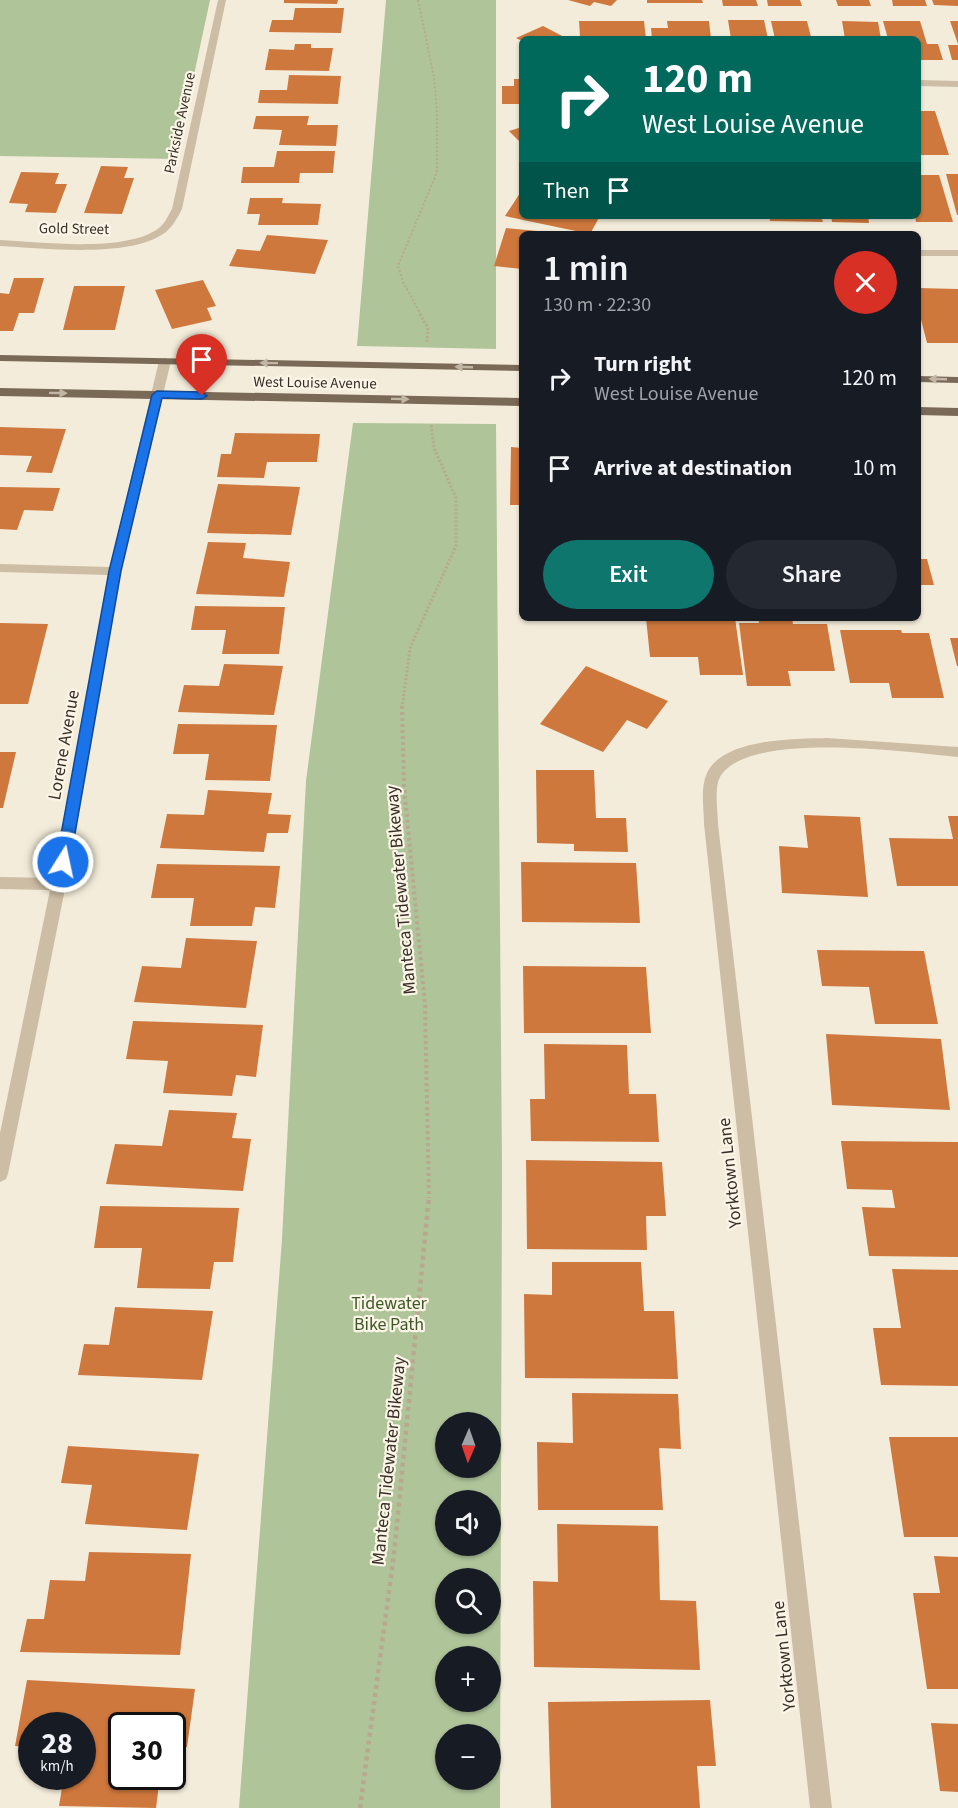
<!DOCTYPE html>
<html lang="en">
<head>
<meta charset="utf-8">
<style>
	body { margin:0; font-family:"Source Sans 3",sans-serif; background:#242831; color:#f1f3f6; height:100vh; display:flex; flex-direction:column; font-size:22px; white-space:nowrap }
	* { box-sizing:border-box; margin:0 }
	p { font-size:20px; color:#9ea1a6 }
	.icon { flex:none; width:33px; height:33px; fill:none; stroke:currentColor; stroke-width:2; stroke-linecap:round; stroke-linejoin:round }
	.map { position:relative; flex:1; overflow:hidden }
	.side { position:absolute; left:519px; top:231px; width:402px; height:390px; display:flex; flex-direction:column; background:#171b24; border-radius:9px; box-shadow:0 2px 4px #0004 }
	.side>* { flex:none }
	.top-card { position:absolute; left:519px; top:36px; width:402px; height:183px; border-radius:9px; box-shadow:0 2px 4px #0004; background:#00695c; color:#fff; overflow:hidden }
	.needle { width:39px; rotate:182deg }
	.fabs { position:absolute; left:435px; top:1412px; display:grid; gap:12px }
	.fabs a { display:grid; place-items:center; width:66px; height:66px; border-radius:50%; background:#171b24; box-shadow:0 2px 4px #0004; font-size:30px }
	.speed { position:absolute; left:18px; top:1712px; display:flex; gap:12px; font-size:30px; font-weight:700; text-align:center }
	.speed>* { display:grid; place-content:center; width:78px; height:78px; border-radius:50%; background:#171b24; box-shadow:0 2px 4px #0004; line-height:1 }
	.speed small { font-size:15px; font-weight:400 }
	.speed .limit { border:3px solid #111; border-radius:9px; background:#fff; color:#111 }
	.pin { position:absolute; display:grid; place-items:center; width:51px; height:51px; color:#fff; margin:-62px -26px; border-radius:50% 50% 50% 0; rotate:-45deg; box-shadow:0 0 6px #0007 }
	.pin .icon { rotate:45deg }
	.me { position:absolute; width:66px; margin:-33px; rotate:10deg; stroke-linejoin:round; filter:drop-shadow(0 0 4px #0008) }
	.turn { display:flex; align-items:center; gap:21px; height:126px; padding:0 24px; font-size:27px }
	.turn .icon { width:78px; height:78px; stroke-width:2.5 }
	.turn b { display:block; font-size:42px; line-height:51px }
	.then { display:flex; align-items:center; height:57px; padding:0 24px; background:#0003; gap:12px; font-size:22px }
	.round { display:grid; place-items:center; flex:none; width:63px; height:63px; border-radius:32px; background:#242831 }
	.headline { display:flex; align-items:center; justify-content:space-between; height:102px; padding:0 24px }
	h1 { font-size:36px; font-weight:600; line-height:45px }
	.action { display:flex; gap:12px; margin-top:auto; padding:12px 24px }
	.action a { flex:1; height:69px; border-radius:36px; background:#0f766e; color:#fff; font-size:24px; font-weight:600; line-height:69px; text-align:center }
	.action a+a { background:#242831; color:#f1f3f6 }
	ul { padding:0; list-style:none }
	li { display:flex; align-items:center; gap:18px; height:90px; padding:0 24px }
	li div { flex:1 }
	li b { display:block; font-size:22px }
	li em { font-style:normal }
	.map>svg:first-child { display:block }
</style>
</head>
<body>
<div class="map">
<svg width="958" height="1808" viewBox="0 0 958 1808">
	<rect width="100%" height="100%" fill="#f4ecda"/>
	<path fill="#afc499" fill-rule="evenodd" d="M0,0h210l-34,159 -176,-3z
		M386,0h110v349l-139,-3z
		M353,423l143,1 6,744 -2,640h-261l43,-569 24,-458zM446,1422h44v45h-44zM446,1500h44v45h-44zM446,1578h44v45h-44zM446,1656h44v45h-44zM446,1734h44v45h-44z"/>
	<path fill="#cf783d" d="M284,0h54l-1,4 -53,-1z
		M568,0h49l-6,6 -17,-4 -4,4z
		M647,0h55l1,3h-56z
		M722,0h34l2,6h-35z
		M767,0h33l2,6h-34z
		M836,0h33l2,6h-33z
		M892,0h33l2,6h-34z
		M932,0h26v6l-24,-1z
		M295,8h49l-3,25 -72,-1 3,-12h21z
		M728,20h36l4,19h-37z
		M579,21h65l2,18 -66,-3z
		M667,21h42l2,18h-59l-1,-11h17z
		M771,21h36l4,16h12v2h-48z
		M842,21l36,1 3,17h-36z
		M883,21h37l7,23h11l5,16h-25v-21h-30z
		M950,21h8v23z
		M543,26l25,13h-46v2l-6,-3z
		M295,44h16v4h22l-4,23 -64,-1 4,-21 25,1z
		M948,45h10v15h-6z
		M289,75l52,1 -3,28 -80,-1 2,-13h27z
		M514,79h8v25h-20v-18h12z
		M918,111h17l14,44h-31z
		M256,116h53l-2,9h31l-2,21 -57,-1 3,-15 -29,-1z
		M522,127v17l-13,-13z
		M277,151h58l-2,22h-33l-1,10h-58l2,-16h31z
		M101,166l27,1 -4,11h10l-12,36 -38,-1z
		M21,172l38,1 -4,11h12l-11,29 -31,-1 3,-8 -19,-1z
		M946,174h12v41h-1z
		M918,175h21l14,47h-37l-1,-6h3z
		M522,190v26h78l-10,18 -85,-18z
		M250,198h33l-1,5 39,1 -3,21h-60l2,-11h-13z
		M769,216h52l2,6 -53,-1z
		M831,216h37l1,7 -37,-1z
		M506,228l42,4 -26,2v35l-28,-3z
		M267,235l61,5 -13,34 -86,-8 8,-17 23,2z
		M14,278h30l-10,35h-15l-6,18h-13v-38l9,1z
		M203,280l13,26 -9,2 5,12 -40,9 -17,-39z
		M74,286h51l-10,44h-52z
		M918,288l40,1v54h-31l-9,-35z
		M0,427l66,2 -14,44 -26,-1 6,-16 -32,-1z
		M235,433l85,1 -3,28h-50l-3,16 -47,-1 4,-23h10z
		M511,447l11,1v57h-12z
		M218,484l82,3 -9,48 -84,-2z
		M0,487l60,1 -7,23 -29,-1 -7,20 -17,-1z
		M208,542l38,1 -3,15 47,4 -6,35 -88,-3z
		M918,559h9l7,26h-16z
		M195,606l90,1 -6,47h-57l4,-24h-35z
		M646,618h89l8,57h-43l-2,-18h-48z
		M758,618h34l1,6h34l8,47h-47l3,15h-44l-8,-63h20z
		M0,623l48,1 -20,80h-28z
		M840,630h61l1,3h27l15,65h-52l-3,-15h-39z
		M950,638h8v28h-1z
		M224,664l59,2 -9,49 -96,-3 6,-27 35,1z
		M586,666l82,35 -21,28 -20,-9 -24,32 -63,-28z
		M178,724l99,1 -7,56 -65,-1 4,-26h-36z
		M0,752h16l-13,56h-3z
		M536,770h58l2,48h30l2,34 -54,-1v-7l-37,-1z
		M208,790l64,3 -4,21 23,1 -3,18h-21l-3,19 -104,-4 7,-34 37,1z
		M804,815l56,2 8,80 -86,-4 -3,-47 29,2z
		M948,816h10v70h-61l-8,-48 64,1z
		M521,862l115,1 4,60 -118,-1z
		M157,864l123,2 -5,42 -20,-1 -3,19h-62l4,-28h-43z
		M186,938l71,3 -11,67 -112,-6 8,-36 39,2z
		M817,950l107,1 14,73h-63l-6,-37 -47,-1z
		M523,966l123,1 5,66h-127z
		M133,1021l130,4 -7,52 -20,-2 -4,21 -69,-3 5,-32 -42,-2z
		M826,1034l115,5 9,71 -118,-5z
		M544,1044l83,1 2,49h27l3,48 -128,-1 -1,-42h15z
		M169,1110l68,3 -5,25 19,1 -8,52 -137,-7 9,-40 47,2z
		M841,1141l117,1v115l-89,-1 -7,-49 33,1 -3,-18 -45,-1z
		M526,1160l136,2 4,54h-20l1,34 -120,-1z
		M100,1206l139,2 -6,54h-19l-4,27 -73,-1 5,-40h-48z
		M552,1262h89l3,49h30l4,68 -153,-1 -1,-84 28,1z
		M892,1269l66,1v116l-77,-1 -8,-57h28z
		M115,1307l98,4 -11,69 -124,-5 6,-31 25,1z
		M572,1393l106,1 3,55 -22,-1 4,62h-125l-1,-68 36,1z
		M889,1437h69v100h-54z
		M68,1446l131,8 -12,76 -102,-6 7,-39 -31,-2z
		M557,1524l101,2 2,74 36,1 4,69 -166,-3 -1,-86 25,1z
		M89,1552l102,2 -11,101 -160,-3 7,-33h17l6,-39 35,1z
		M934,1556l24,1v132h-31l-14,-96h27z
		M27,1680l168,9 -8,58h-15v-22h-50v51h38l-4,32 -97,-2 5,-30h18v-51h-50v22l-17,-1z
		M710,1700l6,66h-19l3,42h-149l-3,-106z
		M931,1723l27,1v68l-18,-1z"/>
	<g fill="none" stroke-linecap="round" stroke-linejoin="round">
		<path stroke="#b8a88f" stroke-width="2" stroke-dasharray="2 2" stroke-linecap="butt" d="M418,0l16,77 3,35v60l-39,94 5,16 18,33"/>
		<path stroke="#b8a88f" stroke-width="3" stroke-dasharray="2 2" stroke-linecap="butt" d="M420,314l8,14 -1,14
			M402,708l8,-60 46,-102v-48l-22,-50 -3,-23"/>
		<path stroke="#b8a88f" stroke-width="4" stroke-dasharray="3 3" stroke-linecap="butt" d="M402,706l2,80 21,219 4,193"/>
		<path stroke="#b8a88f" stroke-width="4.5" stroke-dasharray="4 4" stroke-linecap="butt" d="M360,1808l34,-254 35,-358"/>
		<path fill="#cdbda5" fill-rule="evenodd" d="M218,0h8l-44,209c-4,8 -9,17 -16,23 -35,27 -123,16 -166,14v-6c41,2 126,13 159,-12 6,-5 9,-12 13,-19z
			M918,80l40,1v6l-40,-1z
			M918,250h40v6h-40z
			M165,358l6,3 -50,210 -55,313 -58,290 -2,5 -6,3v-49l50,-243 -50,-1v-12l53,1 55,-303 -108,-3v-8l110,3 49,-206z
			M827,738l131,9v10c-51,-5 -204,-26 -236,17 -9,11 -4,37 -4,50l114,984h-22l-106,-984c0,-16 -4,-36 3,-51 16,-35 88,-34 120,-35z"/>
		<path fill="#7b6957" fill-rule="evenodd" d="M0,355l522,10v6l-522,-10z
			M918,376l40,1v6l-40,-1z
			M0,388l522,10v8l-522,-10z
			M918,407l40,1v8l-40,-1z"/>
	</g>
	<defs><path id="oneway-solid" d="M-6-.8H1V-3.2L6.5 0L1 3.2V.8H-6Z" transform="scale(1.5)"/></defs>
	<g fill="#c1b6a6">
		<use href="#oneway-solid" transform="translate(269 363) rotate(-179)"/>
		<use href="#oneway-solid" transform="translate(464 367) rotate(-178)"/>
		<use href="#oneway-solid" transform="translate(938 379) rotate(-178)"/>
		<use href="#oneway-solid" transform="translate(58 393) rotate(1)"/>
		<use href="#oneway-solid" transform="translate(400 399) rotate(1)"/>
	</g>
	<path fill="#1a73e8" stroke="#114b97" stroke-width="1.5" d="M157,391l45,1 5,4 -5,3 -40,-1 -41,173 -51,291 -7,5 -7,-5 53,-291 43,-176z"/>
	<g text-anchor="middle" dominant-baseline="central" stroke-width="4.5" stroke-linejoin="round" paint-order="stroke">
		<g font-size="15" fill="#382f27" stroke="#fbf5e7">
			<text transform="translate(180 123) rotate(-78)">Parkside Avenue</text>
			<text transform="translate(74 229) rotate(1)">Gold Street</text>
			<text transform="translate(315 383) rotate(1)">West Louise Avenue</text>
		</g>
		<g font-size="18" fill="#382f27" stroke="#fbf5e7">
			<text transform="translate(64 745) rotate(-80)">Lorene Avenue</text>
			<text transform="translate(401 890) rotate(-95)">Manteca Tidewater Bikeway</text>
			<text transform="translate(730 1173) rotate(-96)">Yorktown Lane</text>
			<text transform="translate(389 1461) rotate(-84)">Manteca Tidewater Bikeway</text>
			<text transform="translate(784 1656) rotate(-96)">Yorktown Lane</text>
		</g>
		<g font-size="18" fill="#3f5829" stroke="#fbf5e7">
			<text x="389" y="1303">Tidewater<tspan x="389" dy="21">Bike Path</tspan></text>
		</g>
	</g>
</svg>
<div class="fabs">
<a><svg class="needle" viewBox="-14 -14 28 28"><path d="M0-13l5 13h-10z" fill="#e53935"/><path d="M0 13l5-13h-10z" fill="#9ea1a6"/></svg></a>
<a><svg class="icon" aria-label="sound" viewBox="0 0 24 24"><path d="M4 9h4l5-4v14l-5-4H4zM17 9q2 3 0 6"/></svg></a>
<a><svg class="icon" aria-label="search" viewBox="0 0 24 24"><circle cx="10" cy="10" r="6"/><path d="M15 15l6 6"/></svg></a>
<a>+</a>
<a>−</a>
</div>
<div class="speed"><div>28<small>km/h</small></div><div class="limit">30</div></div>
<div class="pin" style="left:202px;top:396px;background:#d93025"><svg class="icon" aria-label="arrive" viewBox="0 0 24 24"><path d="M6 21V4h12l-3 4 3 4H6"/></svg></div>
<svg class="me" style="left:63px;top:862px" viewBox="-20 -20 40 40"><circle r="17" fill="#1a73e8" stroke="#fff" stroke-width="3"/><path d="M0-11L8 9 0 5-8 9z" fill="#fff"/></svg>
<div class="top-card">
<div class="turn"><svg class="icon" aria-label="right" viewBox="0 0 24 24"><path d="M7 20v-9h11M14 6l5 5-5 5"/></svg><div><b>120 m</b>West Louise Avenue</div></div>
<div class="then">Then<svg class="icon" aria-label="arrive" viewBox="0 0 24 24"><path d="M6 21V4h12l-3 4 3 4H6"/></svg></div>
</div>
<section class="side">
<div class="headline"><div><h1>1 min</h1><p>130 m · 22:30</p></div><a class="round" style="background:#d93025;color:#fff"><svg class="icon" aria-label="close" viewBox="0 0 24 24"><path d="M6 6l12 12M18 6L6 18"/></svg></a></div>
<ul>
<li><svg class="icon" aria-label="right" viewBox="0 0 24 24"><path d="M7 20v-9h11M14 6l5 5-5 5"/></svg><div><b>Turn right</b><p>West Louise Avenue</p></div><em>120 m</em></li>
<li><svg class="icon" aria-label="arrive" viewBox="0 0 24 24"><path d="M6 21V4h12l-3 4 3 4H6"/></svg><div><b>Arrive at destination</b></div><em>10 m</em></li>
</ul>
<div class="action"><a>Exit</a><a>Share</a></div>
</section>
</div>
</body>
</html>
